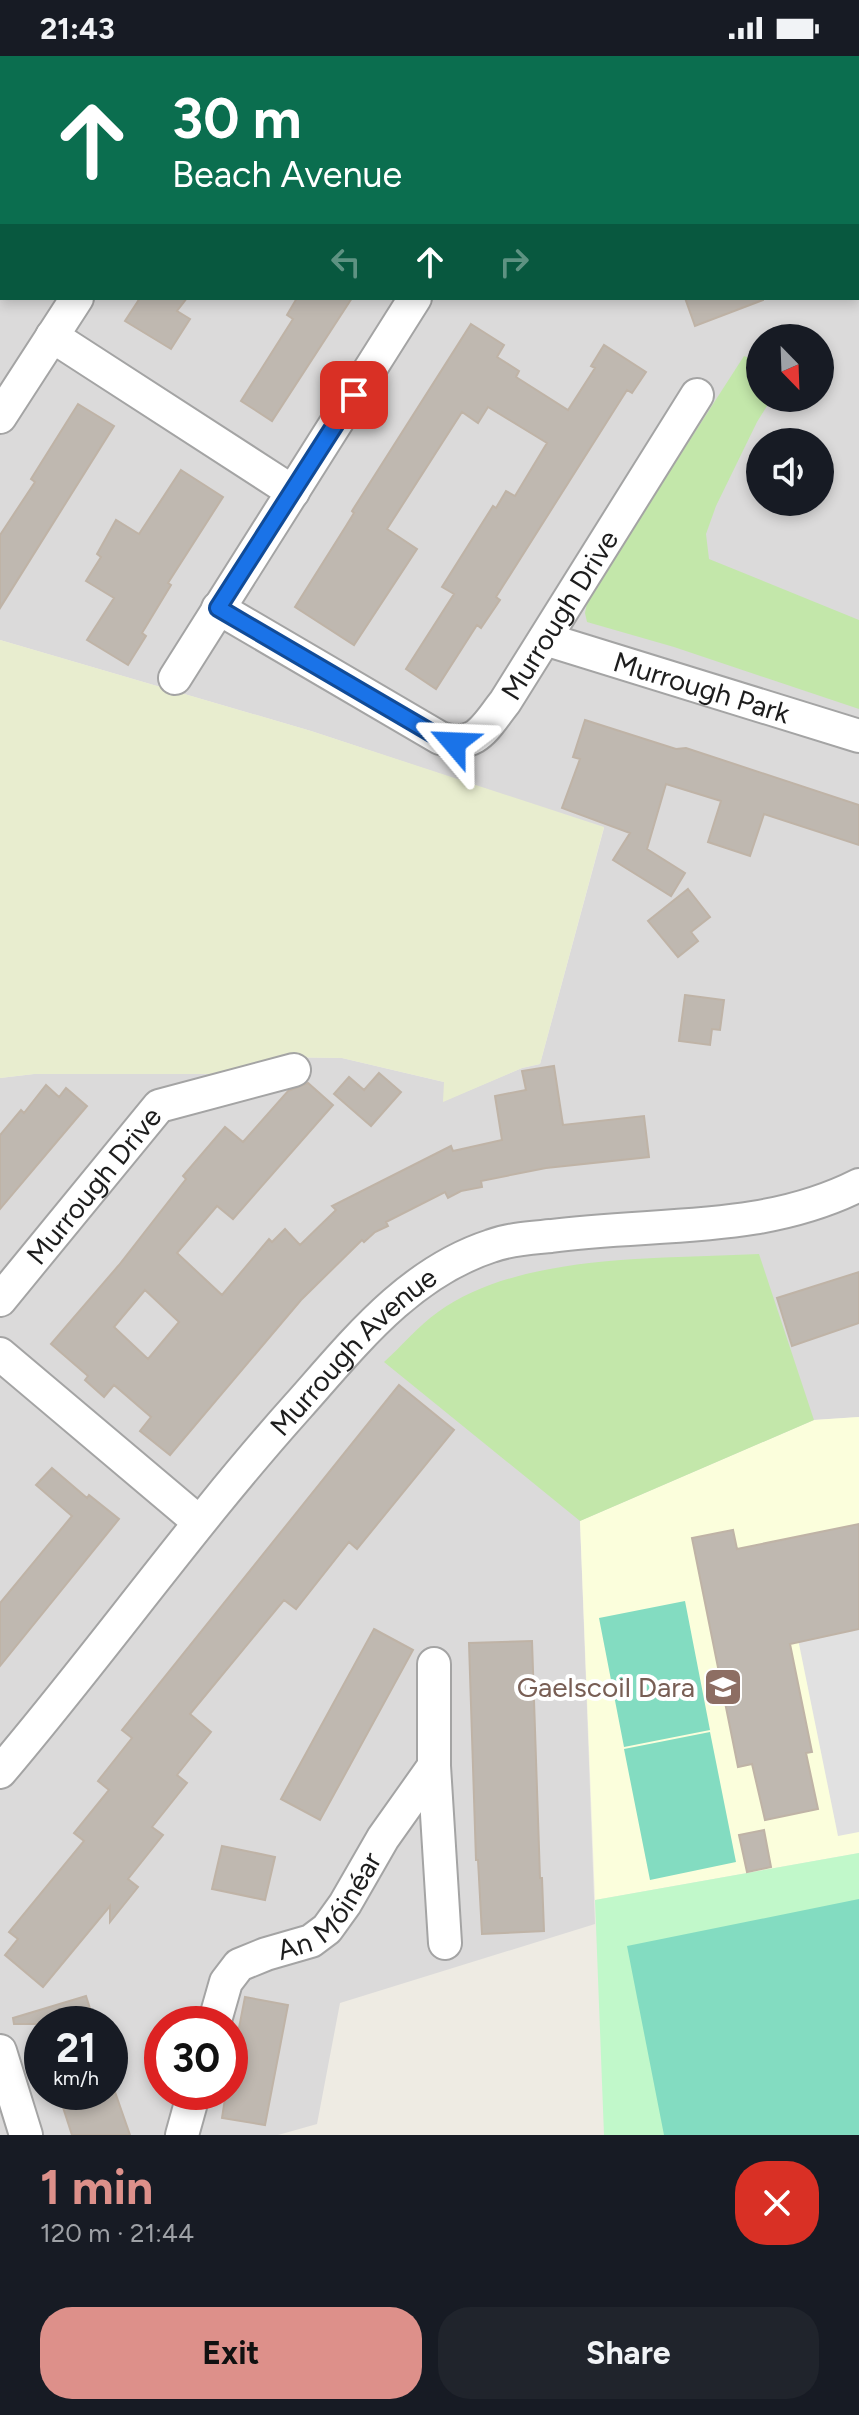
<!DOCTYPE html>
<html lang="en">
<head>
<meta charset="utf-8">
<style>
	body { margin:0; font-family:Figtree,sans-serif; background:#20242c; color:#f1f3f6; height:100vh; display:flex; flex-direction:column; font-size:30px; white-space:nowrap }
	* { box-sizing:border-box; margin:0 }
	p { font-size:26px; color:#9ea1a6 }
	.icon { flex:none; width:44px; height:44px; fill:none; stroke:currentColor; stroke-width:2; stroke-linecap:round; stroke-linejoin:round }
	.map { position:relative; height:2079px; overflow:hidden }
	.side { display:flex; flex-direction:column; background:#171b24; flex:1 }
	.side>* { flex:none }
	.guide { position:absolute; left:0px; top:0px; width:860px; height:244px; box-shadow:0 4px 12px #0003; background:#0b6e4f; color:#fff; overflow:hidden }
	.needle { width:52px; rotate:157deg }
	.buttons { position:absolute; left:746px; top:268px; display:grid; gap:16px }
	.buttons a { display:grid; place-items:center; width:88px; height:88px; border-radius:50%; background:#171b24; box-shadow:0 4px 12px #0003; font-size:40px }
	.speed { position:absolute; left:24px; top:1950px; display:flex; gap:16px; font-size:40px; font-weight:700; text-align:center }
	.speed>* { display:grid; place-content:center; width:104px; height:104px; border-radius:50%; background:#171b24; box-shadow:0 4px 12px #0003; line-height:1 }
	.speed small { font-size:20px; font-weight:400 }
	.speed .limit { border:12px solid #d22; background:#fff; color:#111 }
	.pin { position:absolute; display:grid; place-items:center; width:68px; height:68px; color:#fff; margin:-34px; border-radius:16px; box-shadow:0 4px 12px #0006 }
	.me { position:absolute; width:88px; margin:-44px; rotate:296deg; stroke-linejoin:round; filter:drop-shadow(0 0 6px #0008) }
	.turn { display:flex; align-items:center; gap:28px; height:168px; padding:0 40px; font-size:36px }
	.turn .icon { width:104px; height:104px; stroke-width:2.5 }
	.turn b { display:block; font-size:56px; line-height:68px }
	.lanes { display:flex; align-items:center; height:76px; padding:0 40px; background:#0003; justify-content:center; gap:40px; direction:ltr }
	.lanes .off { opacity:.35 }
	.round { display:grid; place-items:center; flex:none; width:84px; height:84px; border-radius:32px; background:#20242c }
	.head { display:flex; align-items:center; justify-content:space-between; height:136px; padding:0 40px }
	h1 { font-size:48px; font-weight:700; line-height:60px; color:#dd908a }
	.cta { display:flex; gap:16px; margin-top:auto; padding:16px 40px }
	.cta a { flex:1; height:92px; border-radius:32px; background:#dd908a; color:#111; font-size:32px; font-weight:700; line-height:92px; text-align:center }
	.cta a+a { background:#20242c; color:#f1f3f6 }
	.status { display:flex; justify-content:space-between; align-items:center; height:56px; padding:0 40px; background:#171b24; direction:ltr }
	.status svg { height:22px; fill:currentColor }
	.map>svg:first-child { display:block }
</style>
</head>
<body>
<div class="status"><b>21:43</b><svg viewBox="0 0 49 12"><path d="M0 12V9h3v3zM5 12V6h3v6zM10 12V3h3v9zM15 12V0h3v12zM26 1h20v11H26zM47 4h2v5h-2z"/></svg></div>
<div class="map">
<svg width="859" height="2079" viewBox="0 0 859 2079">
	<rect width="100%" height="100%" fill="#eeebe3"/>
	<path fill="#dbdada" fill-rule="evenodd" d="M0,0h859v1361l-45,3 -234,101 15,403 -255,79 -23,121 -39,11h-278v-1057l34,-4h196l43,-17 69,1 102,24v19l78,-33 18,-4 64,-236 -293,-97 -311,-91zM2,2h856v240h-856zM760,282h60v60h-60zM760,386h60v60h-60zM42,1968h68v68h-68zM162,1968h68v68h-68z"/>
	<path fill="#fbfedc" d="M859,1361v436l-264,47 -15,-379 234,-101z"/>
	<path fill="#e8edcf" d="M0,584l311,91 293,96 -64,237 -18,4 -79,34 1,-20 -102,-24 -69,-1 -43,17h-196l-34,4z"/>
	<path fill="#c3e7aa" d="M744,300l16,6v36h12l-15,24 -41,84 -10,28 3,25 150,61v89l-185,-62 -87,-25 -2,-9 3,-15z
		M759,1198l55,166 -234,101 -196,-159c18,-16 34,-36 54,-50 81,-59 223,-53 321,-58z"/>
	<path fill="#c1f8ca" d="M859,1797v282h-255l-9,-235z"/>
	<path fill="#83dcc1" d="M685,1545l25,129 -86,17 -25,-129z
		M710,1676l26,130 -86,18 -26,-131z
		M859,1843v236h-195l-37,-189z"/>
	<path fill="#e1e1e1" d="M859,1573v203l-21,4 -40,-197z"/>
	<path fill="#bfb8b0" stroke="#bfb3a6" stroke-width="2" fill-rule="evenodd" d="M140,242h47l-10,13 13,8 -19,30 -46,-28z
		M297,242h55l-80,123 -31,-20 52,-82 -6,-4z
		M685,242h78v2l-68,26z
		M471,268l33,21 -7,12 22,14 -3,6 52,33 27,-42 -4,-2 13,-21 42,27 -14,21 -5,-3 -131,207 4,3 -19,28 -4,-3 -41,64 -30,-20 48,-75 -12,-7 51,-81 3,2 10,-17 9,5 32,-53 -59,-36 -10,16 -16,-11 -75,117 30,20 -63,96 -59,-38 51,-81 8,-13 -2,-2z
		M78,348l36,22 -114,182v-73l35,-53 -4,-3z
		M181,414l42,27 -55,86 3,2 -29,48 4,3 -18,29 -41,-25 27,-42 -28,-17 15,-24 -4,-3 19,-34 23,14z
		M585,664l91,29 10,-1 173,57v40l-95,-31 -14,42 -42,-14 13,-41 -55,-17 -19,65 38,24 -14,23 -58,-36 17,-27 -68,-25 18,-49 -7,-2z
		M688,833l22,28 -19,15 7,9 -20,16 -30,-36z
		M685,939l39,5 -4,30 -8,-1 -2,16 -31,-4z
		M554,1010l9,59 81,-9 5,41 -103,11 -65,13 1,6 -21,4 -13,7 -3,-6 -59,30 2,4 -13,6 -11,10 -2,-2 -61,60 -131,155 -30,-24 11,-14 -37,-32 -10,12 -19,-17 3,-4 -37,-32 68,-79 67,-86 -3,-3 42,-49 18,15 45,-51 20,-8 25,22 -100,114 -16,-13 -40,47 45,42 47,-56 3,3 13,-13 15,16 36,-35 -4,-4 119,-60 2,5 49,-11 -7,-44 31,-6 -4,-19zM145,1234l34,32 -31,37 -34,-32z
		M379,1017l22,19 -30,34 -37,-32 15,-17 15,13z
		M46,1029l13,12 7,-9 21,18 -87,103v-74l21,-25 3,3z
		M859,1216v51l-67,23 -15,-48z
		M399,1329l55,45 -97,119 -8,-7 -53,67 -12,-9 -94,114 21,18 -34,43 10,8 -35,44 11,8 -35,44 10,8 -28,35v-16l-67,81 -38,-32 13,-16 -9,-7 75,-91 -10,-8 35,-43 -11,-9 34,-43 -10,-8z
		M52,1412l35,30 2,-3 30,24 -119,147v-63l72,-87 -36,-31z
		M859,1468v105l-69,15 22,108 -6,1 12,56 -53,11 -13,-56 -14,3 -46,-229 41,-8 4,19z
		M374,1573l39,21 -93,170 -39,-21z
		M532,1585l8,237h2l2,53 -62,3 -4,-74h-2l-7,-217z
		M764,1774l7,37 -24,5 -8,-37z
		M222,1790l53,11 -10,43 -53,-11z
		M86,1940l9,28h-81l-1,-6z
		M245,1941l43,8 -23,120 -43,-7 4,-26h4v-18z
		M58,2036h57l15,43h-58z"/>
	<g fill="none" stroke-linecap="round" stroke-linejoin="round">
		<g stroke="#a4a4a4" stroke-width="36">
			<g id="minor">
				<path d="M278,0l1,2"/>
				<path d="M825,2v-2"/>
				<path d="M858,154h1"/>
				<path d="M52,280l241,156"/>
				<path d="M0,361l77,-119"/>
				<path id="s1" d="M218,552l222,130c36,12 45,-11 65,-36l192,-307"/>
				<path id="s2" d="M545,583l314,97"/>
				<path d="M175,622l240,-380"/>
				<path id="s3" d="M0,1244l159,-194 135,-36"/>
				<path d="M0,1298l199,168"/>
				<path d="M434,1710l11,177"/>
				<path id="s4" d="M0,1716c102,-120 193,-249 298,-366 56,-63 110,-133 193,-160 19,-7 40,-8 60,-10 104,-14 211,-2 308,-51"/>
				<path id="s5" d="M214,1968l12,-42 13,-17 27,-11 45,-13 16,-12 18,-25 38,-66 51,-72v-102"/>
				<path d="M0,1995l26,84"/>
				<path d="M182,2079l12,-43"/>
			</g>
		</g>
		<use href="#minor" stroke="#fff" stroke-width="32"/>
	</g>
	<g fill="none" stroke-linecap="round" stroke-linejoin="round">
		<g stroke="#114b97" stroke-width="20">
			<path id="route" d="M354,339l-136,213 222,130 14,5"/>
		</g>
		<use href="#route" stroke="#1a73e8" stroke-width="14"/>
	</g>
	<defs>
		<g id="school-square" transform="scale(2)"><rect x="-9" y="-9" width="18" height="18" rx="4" fill="#8d6e63" stroke="#fff"/><path d="M0-5L7-2L0 1L-7-2ZM-4 1L0 2.5L4 1V4Q0 6-4 4Z" fill="#fff"/></g>
	</defs>
	<g fill-rule="evenodd">
		<use href="#school-square" x="723" y="1631"/>
	</g>
	<g text-anchor="middle" dominant-baseline="central" stroke-width="8" stroke-linejoin="round" paint-order="stroke">
		<g font-size="28" fill="#1d1d1d" stroke="#fff">
			<text stroke="none"><textPath href="#s1" startOffset="442">Murrough Drive</textPath></text>
			<text stroke="none"><textPath href="#s2" startOffset="164">Murrough Park</textPath></text>
			<text stroke="none"><textPath href="#s3" startOffset="148">Murrough Drive</textPath></text>
			<text stroke="none"><textPath href="#s4" startOffset="550">Murrough Avenue</textPath></text>
			<text stroke="none"><textPath href="#s5" startOffset="178">An Móinéar</textPath></text>
		</g>
		<g font-size="28" fill="#785e54" stroke="#fff" text-anchor="end">
			<text x="695" y="1631">Gaelscoil Dara</text>
		</g>
	</g>
</svg>
<div class="buttons">
<a><svg class="needle" viewBox="-14 -14 28 28"><path d="M0-13l5 13h-10z" fill="#e53935"/><path d="M0 13l5-13h-10z" fill="#9ea1a6"/></svg></a>
<a><svg class="icon" aria-label="sound" viewBox="0 0 24 24"><path d="M4 9h4l5-4v14l-5-4H4zM17 9q2 3 0 6"/></svg></a>
</div>
<div class="speed"><div>21<small>km/h</small></div><div class="limit">30</div></div>
<div class="pin" style="left:354px;top:339px;background:#d93025"><svg class="icon" aria-label="arrive" viewBox="0 0 24 24"><path d="M6 21V4h12l-3 4 3 4H6"/></svg></div>
<svg class="me" style="left:454px;top:687px" viewBox="-20 -20 40 40"><path d="M0-17L14 15 0 8-14 15z" fill="#1a73e8" stroke="#fff" stroke-width="4"/></svg>
<div class="guide">
<div class="turn"><svg class="icon" aria-label="ahead" viewBox="0 0 24 24"><path d="M12 20V5M6 11l6-6 6 6"/></svg><div><b>30 m</b>Beach Avenue</div></div>
<div class="lanes"><svg class="icon off" aria-label="left" viewBox="0 0 24 24"><path d="M17 20v-9H6M10 6l-5 5 5 5"/></svg><svg class="icon" aria-label="ahead" viewBox="0 0 24 24"><path d="M12 20V5M6 11l6-6 6 6"/></svg><svg class="icon off" aria-label="right" viewBox="0 0 24 24"><path d="M7 20v-9h11M14 6l5 5-5 5"/></svg></div>
</div>
</div>
<section class="side">
<div class="head"><div><h1>1 min</h1><p>120 m · 21:44</p></div><a class="round" style="background:#d93025;color:#fff"><svg class="icon" aria-label="close" viewBox="0 0 24 24"><path d="M6 6l12 12M18 6L6 18"/></svg></a></div>
<div class="cta"><a>Exit</a><a>Share</a></div>
</section>
</body>
</html>
